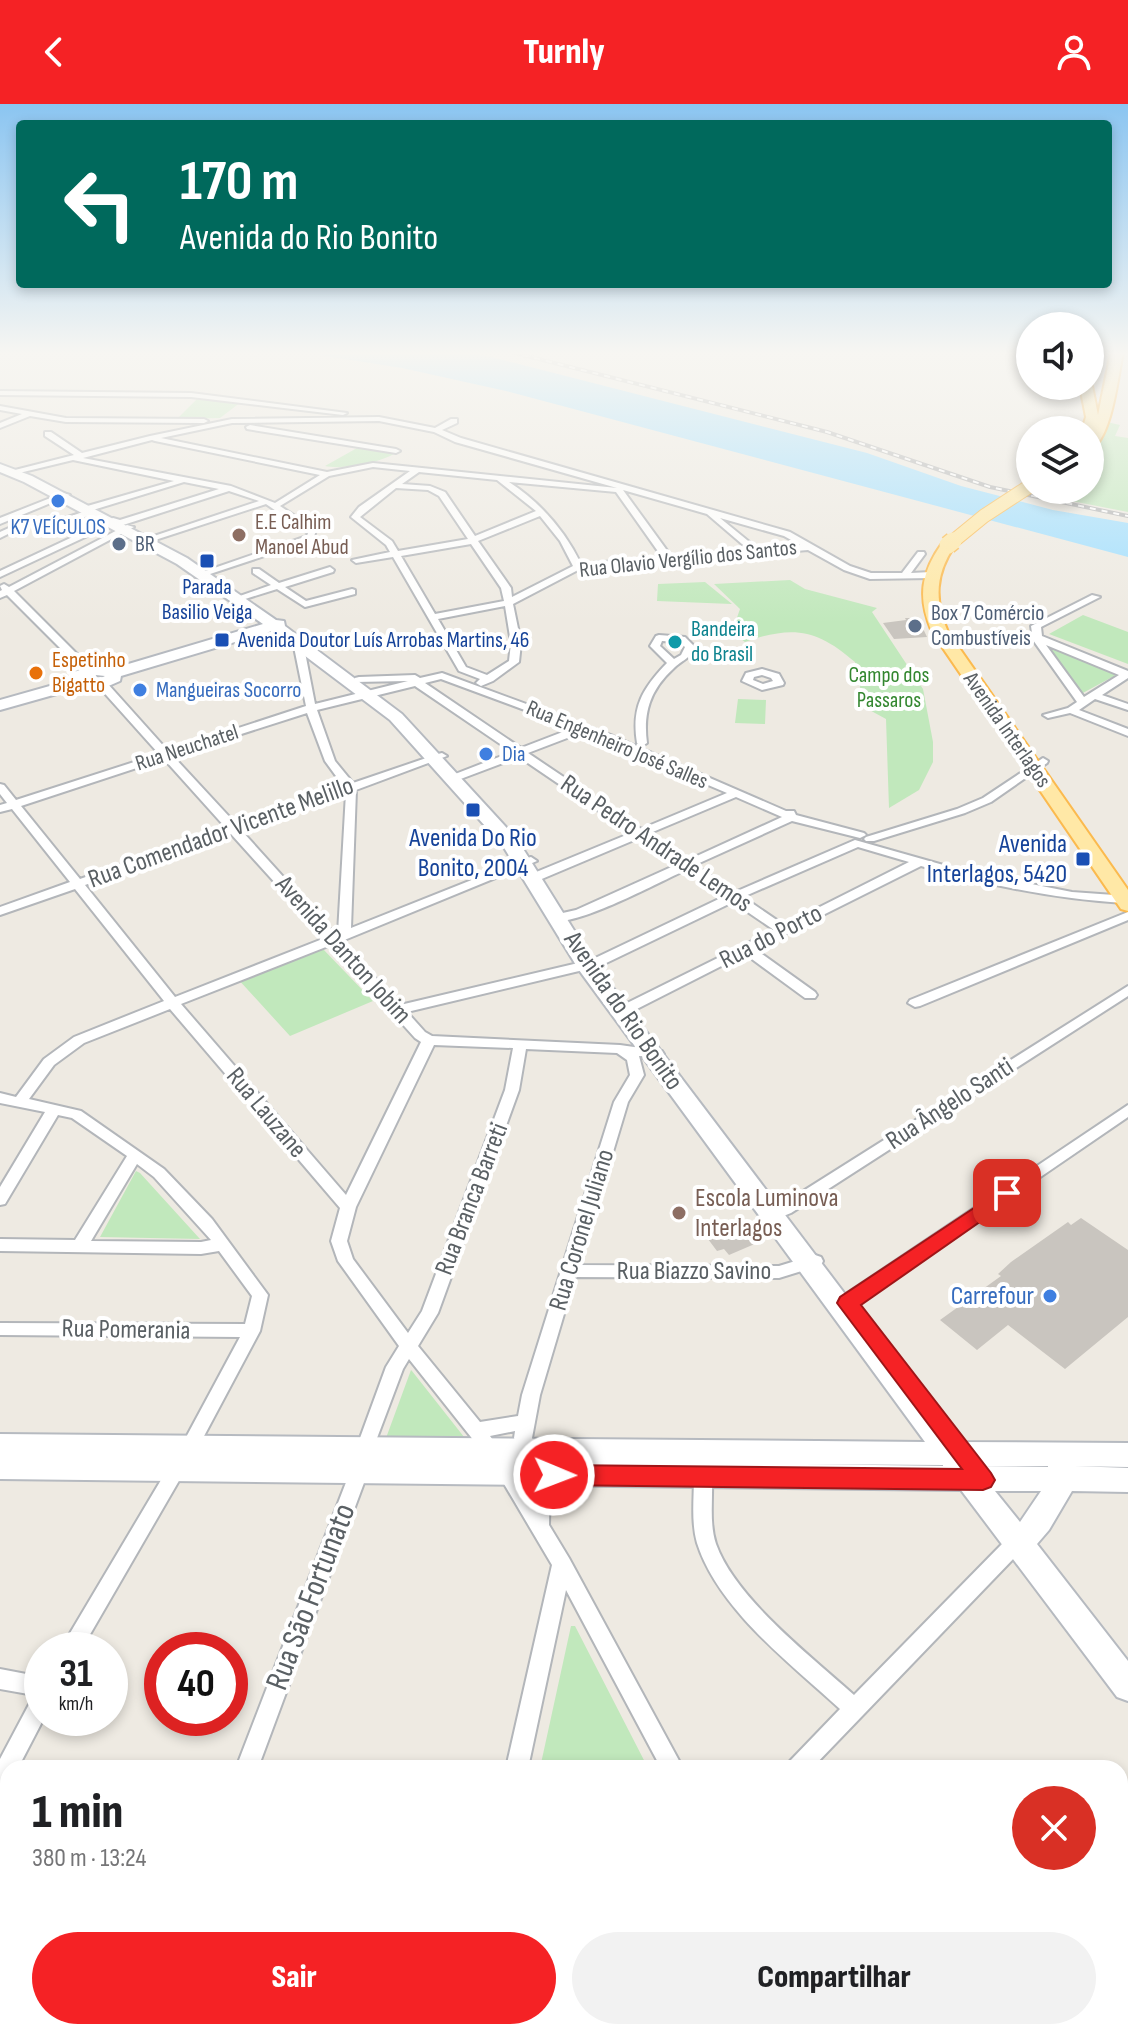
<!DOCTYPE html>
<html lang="pt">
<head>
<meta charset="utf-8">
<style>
	body { margin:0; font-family:"Sofia Sans Condensed",sans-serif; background:#f2f2f2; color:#202124; height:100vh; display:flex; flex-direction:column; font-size:30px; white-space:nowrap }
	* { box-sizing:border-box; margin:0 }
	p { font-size:26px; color:#757577 }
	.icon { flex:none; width:44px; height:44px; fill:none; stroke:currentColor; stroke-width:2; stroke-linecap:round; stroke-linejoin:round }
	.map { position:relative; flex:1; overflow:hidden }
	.panel { position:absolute; left:0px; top:1656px; width:1128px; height:280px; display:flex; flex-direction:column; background:#fff; border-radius:24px 24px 0 0; box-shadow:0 4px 12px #0003 }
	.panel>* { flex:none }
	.banner { position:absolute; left:16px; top:16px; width:1096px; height:168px; border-radius:8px; box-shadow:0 4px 12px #0003; background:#00695c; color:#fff; overflow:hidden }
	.fabs { position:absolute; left:1016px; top:208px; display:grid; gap:16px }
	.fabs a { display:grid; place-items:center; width:88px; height:88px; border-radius:50%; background:#fff; box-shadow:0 4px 12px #0003; font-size:40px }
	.speed { position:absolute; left:24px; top:1528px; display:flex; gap:16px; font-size:40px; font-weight:700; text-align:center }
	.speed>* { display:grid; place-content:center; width:104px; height:104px; border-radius:50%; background:#fff; box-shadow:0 4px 12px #0003; line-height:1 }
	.speed small { font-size:20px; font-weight:400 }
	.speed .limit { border:12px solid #d22; background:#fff; color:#111 }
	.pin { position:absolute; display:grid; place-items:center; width:68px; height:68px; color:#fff; margin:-34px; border-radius:16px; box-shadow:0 4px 12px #0006 }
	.me { position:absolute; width:88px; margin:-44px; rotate:91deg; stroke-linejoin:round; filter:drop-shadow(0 0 6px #0008) }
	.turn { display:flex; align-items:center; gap:28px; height:168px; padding:0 32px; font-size:36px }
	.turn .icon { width:104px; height:104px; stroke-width:2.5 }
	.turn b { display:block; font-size:56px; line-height:68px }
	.round { display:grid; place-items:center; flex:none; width:84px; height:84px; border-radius:42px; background:#f2f2f2 }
	.headline { display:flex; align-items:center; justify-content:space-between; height:136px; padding:0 32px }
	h1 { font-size:48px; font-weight:800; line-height:60px }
	.primary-button { display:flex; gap:16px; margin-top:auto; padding:16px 32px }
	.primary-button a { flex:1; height:92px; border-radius:48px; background:#f52225; color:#fff; font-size:32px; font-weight:800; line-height:92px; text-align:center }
	.primary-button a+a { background:#f2f2f2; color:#202124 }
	header { display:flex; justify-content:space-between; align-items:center; height:104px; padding:0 32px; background:#f52225; color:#fff; font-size:36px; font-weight:800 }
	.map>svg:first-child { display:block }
</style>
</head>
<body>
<header><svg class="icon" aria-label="back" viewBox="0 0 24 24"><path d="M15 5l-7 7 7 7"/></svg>Turnly<svg class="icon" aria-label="person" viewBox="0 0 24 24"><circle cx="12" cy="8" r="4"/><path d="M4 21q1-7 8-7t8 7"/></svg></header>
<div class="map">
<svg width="1128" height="1936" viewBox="0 0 1128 1936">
	<rect width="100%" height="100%" fill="#eeeae2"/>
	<path fill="#c1e8bc" d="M199,293l42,5 -21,16 -43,1z
		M1107,318l13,3 -5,11 13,2v74l-87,-17 6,-5h43v-41z
		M357,344l38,5c-14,10 -54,17 -70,13z
		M790,476l15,9 72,19 -5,4 51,77 10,53v20l-14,28 -30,18 -3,-89 -22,-12 -9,-45c-38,-33 -62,-37 -110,-20l-13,-10 8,-23 -26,-25z
		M705,478l27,22 -75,-3 1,-17z
		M1083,511l45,17v32l-79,-30z
		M1046,540l67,28 3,3 -35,19z
		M738,595l28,1 -1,24 -30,-1z
		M322,844l51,53 -83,35 -53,-58z
		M136,1067l4,2 60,66 -100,-2z
		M411,1266l1,1 56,71 -82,-4z
		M571,1522h4l73,142h-108z"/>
	<path fill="#a1dfff" d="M300,248h164l27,5 376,96 94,33 92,24 75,13v34l-622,-166 -104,-23z"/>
	<path fill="#c9c5bf" d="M905,514h13l9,19 -33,2 -11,-16 23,-3z
		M1081,1114l47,32v67l-63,52 -57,-44 -31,25 -37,-30 61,-44 -3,-2 13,-12 57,-40 3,3z
		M752,1120l12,16 -35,15 -5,-6 -7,2 -9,-12z"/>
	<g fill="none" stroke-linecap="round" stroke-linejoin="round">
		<g stroke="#b3b6ba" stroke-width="4">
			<path id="street" d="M0,287l191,2 156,20 -4,2 -152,-18 -191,-2z
				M0,302l66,12 138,1 4,2 -4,2 -138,-1 -36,-6 -30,12v-5l22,-9 -22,-4z
				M379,313l56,11 16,-9h6v4l-15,7 19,8 329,94 60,34 21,7h31l16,-21h6l1,2 -14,19 20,-1 4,3 -4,3 -61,1 -26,-9 -36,-20 -228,19 -67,35 8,39 -2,19 -26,19 -12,5 -5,-3 4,-4 -21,-8 -66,-114 -37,6 -4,-3 38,-8 -4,-7 -35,-28 8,-10 51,-36 -37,-4 -44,9 -49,30 36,24 -3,10 -109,36 -7,-2 110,-38 1,-3 -42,-29 -117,38 -7,-2 117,-39 -30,-10 -109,35 -7,-2 -113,53v-6l113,-53 7,2 99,-31 -35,-7 -91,28 3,2 -1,2 -60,18v-4l51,-17 -3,-2 1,-2 90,-26 -101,-21 -58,14v-4l59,-15 -29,-19v-4h6l31,21 68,-17 82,-17zM379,317l55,11 21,10 162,46 -244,-25 -46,9 -166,-34 71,-15zM152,336l3,1 165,34 -45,28 -44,-17 -148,-28zM419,368l78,8 39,31 -61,25 -30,-44 -15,-6 -28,-2zM509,378l107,10 46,65 -81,7c-16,-33 -41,-62 -72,-82zM396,384l32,2 11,6 29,43 -70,12 -6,-10 -32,-24zM623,386l84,24 42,36 -78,6zM540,412l20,25 13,25 -61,31 -1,-9 -33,-47zM720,414l64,18 16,9 -42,4zM471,440l30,44 3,13 -69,13 -34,-58zM505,502l6,37 -2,18 -22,14 -21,-8 -28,-48z
				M250,321l146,24 4,2 -4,2 -149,-24 -1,-2z
				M63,389l7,2 -70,29v-6z
				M127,421l7,2 -120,64 80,80 -9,2 -78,-78 -7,3v-7l2,-1 -2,-4 4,-2 5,3z
				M11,423l7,2 -18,9v-6z
				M330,463l4,3 -1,2 -48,15 21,14 46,-12 3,1v4l-50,13 -28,-18 -35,11 -5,-3 34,-12 -18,-12v-4h6l20,14z
				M1092,491l8,2 -59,30 1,9 86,35v7l-26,17 26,9v6l-33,-11 -16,11 49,19v7l-58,-23 -22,5 -5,-3 25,-7 9,-6 -44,-62 -2,-14zM1046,541l73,30 -35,22z
				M659,531l26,2 10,10c-7,14 -12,12 -22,22 -23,21 -30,44 -26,74l-5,3 -5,-3c-6,-36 6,-55 30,-80l-17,-17 6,-10zM662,537l17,1 6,5 -4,8 -7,4 -14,-13z
				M298,535l5,3 12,62 93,-23 -53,1v-4l4,-1 56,-2 5,3 22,-5 171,63 173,75h8l2,4 68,18 2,2 -6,3 -68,-17 -97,44 40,27 120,-52 106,30 111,22 56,4v6l-4,1c-69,-4 -137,-18 -203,-37l-166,83 60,43 2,3 -2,3h-10l-60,-44 -120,61h-10l-2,-3 2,-3 159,-79 -41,-28 -133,64 -193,46 18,20 7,4 188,9 42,6 2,3 -2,3 -23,-1 5,19 -16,27 -49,163 200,1 36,-11 6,2 2,4 -2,4 -42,13 -204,-1 -35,118 -8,43 18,37 -1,50 20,33 114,210h-22l-95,-178 -38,178h-22l46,-203 -55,-93 3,-5c16,-6 24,18 31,30l1,-22 -18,-37 1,-7 -25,5 11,15 -3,5 -6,2 -6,-2 -77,-97 -6,10 -32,85 -6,2 -6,-2 -3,-5 30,-82 13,-21 -61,-85 -7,-20 9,-33 -170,-199 -86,34 -30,22 -25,34 52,12 83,58 48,50 56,76 -8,36 -65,122 -114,197h-21l123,-207 57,-106 -240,-2v-12l245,1 7,-28 -33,-45 -18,3 -201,-3v-12l75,1 52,-84 -55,-38 -14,-3 -53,89 -5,1v-18l45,-75 -45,-9v-10l16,4 28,-38 30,-22 90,-36 -89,-112 -75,26v-8l70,-25 -58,-73 -12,3v-7l7,-2 -7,-9v-10l4,1 12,15 143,-46 -60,-67v-4h8l61,68 138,-45 -13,-64zM441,575l132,49 -52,20 -96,-65zM415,582l97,66 -62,24v4h8l61,-23 112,76 -102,42 -2,3 2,3h8l102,-43 39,26 -102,46 -22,5 -2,3 2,3c28,3 103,-38 132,-51l39,26 -134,64 -191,45 -58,-64 195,-80 -6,-4 -4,1 -176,70 5,-138 91,-34 -5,-3 -4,1 -85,29 -18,-22 -18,-51zM307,609l18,48 19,26 -108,37 -63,-68zM583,628l144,61 -86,36 -113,-76zM164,655l62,69 -146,51 -59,-73zM346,689l-8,140 -3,1 -94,-104zM736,693l46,20 -94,43 -40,-26zM231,730l94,104 -150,59 -90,-112zM858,743l51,15 -125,63 -41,-28zM331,841l84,93 6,4 -75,153 -165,-191zM434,941l79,3 -8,42 -83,221 -14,22 -55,-74 -6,-18 9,-34zM526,945l91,4 10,7 3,15 -16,27 -92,293 -4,21 -38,6 -62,-76 20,-33 81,-223zM137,1060l17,13 57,63 -10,2 -110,-1z
				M762,565l17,5 5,9 -1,2 -21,5 -20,-9 4,-8zM762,571l9,3 2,3 -10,3 -10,-4 1,-3z
				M1043,654l5,3 -1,2 -56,39 -26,11 -91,28h-8l-2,-2 2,-2 91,-28 26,-11z
				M1128,808v8l-208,86 -5,1 -7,-4 2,-3z
				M1128,882v10l-337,217 -20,8 -5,-2 -3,-4 3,-4 15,-6z
				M1128,1001v12l-282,193 -6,2 -6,-2 -2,-4 2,-4z
				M359,1360l6,3 3,5 -110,296h-22l114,-296 3,-5z
				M703,1364l6,3 3,5c1,22 -3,47 4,68 19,54 96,113 138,151l148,-151 7,-2 7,2 2,6 -2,6 -204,212h-26l4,-7 50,-52c-49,-45 -122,-100 -143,-166 -6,-21 -3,-45 -3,-67l3,-5z
				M0,1565l42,8 2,41 -26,50h-10v19l-8,5v-33l34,-64 -34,-6z
				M1128,1772v29l-8,3v-29z
				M135,1928h24l-3,8h-24z
				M442,1928h24l-2,8h-24z
				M519,1928h29l-3,8h-29z
				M797,1928h26l3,8h-26z
				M1005,1928h27l-3,8h-27z"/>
		</g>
		<g stroke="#b6bac0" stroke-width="4">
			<path id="secondary" d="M0,360l32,12 155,82 89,62 8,1 1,5 117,88 115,125 78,125 362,478 171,1v24l-54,-1 54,2v24l-56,-1 -23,39 -12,14 91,117v40l-11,-4 -156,-207 -961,-11v-45l925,8 -346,-472 -76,-124 -113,-126 -118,-89 -151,45 -1,5 -23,10 -19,-3 -78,22v-10l71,-20 3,-8 21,-7 20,3 148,-44 -86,-60 -153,-82 -24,-10zM96,571l9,1 -10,5 -8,-1zM804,1360l139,1v1zM976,1362h72v1zM995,1387h46l-21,31z"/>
		</g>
		<g stroke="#fbba4f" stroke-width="4">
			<path id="primary" d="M1090,248h7l-7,5z
				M1111,248h12c-5,24 -11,87 -33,98v-20h-8l4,-13 -6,-31h10v-3l2,3 6,29z
				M948,437l7,4c-20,29 -21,55 -7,87l180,258v21l-7,-2 -189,-277c-15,-35 -11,-60 11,-90z"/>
		</g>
		<use href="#street" fill="#fff" fill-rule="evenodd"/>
		<use href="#secondary" fill="#fff" fill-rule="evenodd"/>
		<use href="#primary" fill="#ffe8a6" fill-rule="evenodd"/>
		<g stroke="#b2b3b4" stroke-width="4">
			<path id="rail" d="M511,248l316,80 163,55 138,29"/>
		</g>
		<use href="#rail" stroke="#fff" stroke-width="2" stroke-dasharray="6" stroke-linecap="butt"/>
		<g stroke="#fbba4f" stroke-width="15" stroke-linecap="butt">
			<path id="primary-bridge-far1" d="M951,439l33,-27 46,-30"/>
		</g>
		<g stroke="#fbba4f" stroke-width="20" stroke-linecap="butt">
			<path id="primary-bridge" d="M948,441l5,-4"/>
		</g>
		<use href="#primary-bridge-far1" stroke="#ffe8a6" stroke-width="13"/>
		<use href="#primary-bridge" stroke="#ffe8a6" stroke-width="17"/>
	</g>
	<linearGradient id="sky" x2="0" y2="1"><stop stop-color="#8bc5f1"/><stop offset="0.48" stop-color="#f7f6f2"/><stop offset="1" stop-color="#f7f6f2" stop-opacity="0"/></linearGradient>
	<rect width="1128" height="519" fill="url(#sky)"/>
	<path fill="#f52225" stroke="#9f1618" stroke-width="2" d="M1007,1082l7,2 3,5 -3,5 -153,107 130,168 4,7 -4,7 -8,3 -429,-5 -8,-3 -4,-7 4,-7 8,-3 408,4 -125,-166 3,-6z"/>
	<g fill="#3f7fe0" stroke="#fff" stroke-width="3">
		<circle cx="58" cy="397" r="8"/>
		<circle cx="140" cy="586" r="8"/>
		<circle cx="486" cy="650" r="8"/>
		<circle cx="1050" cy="1192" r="8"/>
	</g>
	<g fill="#8d6e63" stroke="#fff" stroke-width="3">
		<circle cx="239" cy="431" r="8"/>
		<circle cx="679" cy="1109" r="8"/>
	</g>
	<g fill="#5c6f8a" stroke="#fff" stroke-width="3">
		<circle cx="119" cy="440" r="8"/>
		<circle cx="915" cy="522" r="8"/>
	</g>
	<g fill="#1a4fb4" stroke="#fff" stroke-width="3">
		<rect x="199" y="449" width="16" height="16" rx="4"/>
		<rect x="214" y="528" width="16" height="16" rx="4"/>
		<rect x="465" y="698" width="16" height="16" rx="4"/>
		<rect x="1075" y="747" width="16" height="16" rx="4"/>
	</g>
	<circle fill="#0f9aa8" stroke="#fff" stroke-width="3" cx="675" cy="538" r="8"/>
	<circle fill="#e8710a" stroke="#fff" stroke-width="3" cx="36" cy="569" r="8"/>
	<g text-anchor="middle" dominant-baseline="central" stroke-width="8" stroke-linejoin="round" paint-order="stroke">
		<g font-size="22" fill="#785e54" stroke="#fff" text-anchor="start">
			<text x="255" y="418">E.E Calhim<tspan x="255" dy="25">Manoel Abud</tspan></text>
		</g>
		<g font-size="22" fill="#366cbe" stroke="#fff" text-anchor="start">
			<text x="58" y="423" text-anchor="middle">K7 VEÍCULOS</text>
			<text x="156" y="586">Mangueiras Socorro</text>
			<text x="502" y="650">Dia</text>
		</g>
		<g font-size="22" fill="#4e5e75" stroke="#fff" text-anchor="start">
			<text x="135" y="440">BR</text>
			<text x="931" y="509">Box 7 Comércio<tspan x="931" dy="25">Combustíveis</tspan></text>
		</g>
		<g font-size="22" fill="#5a6064" stroke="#fff">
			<text transform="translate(688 455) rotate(-6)">Rua Olavio Vergílio dos Santos</text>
			<text transform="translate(1007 626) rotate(55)">Avenida Interlagos</text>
			<text transform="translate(617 641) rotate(23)">Rua Engenheiro José Salles</text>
			<text transform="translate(187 644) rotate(-18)">Rua Neuchatel</text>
		</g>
		<g font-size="22" fill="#164399" stroke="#fff">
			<text x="207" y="483">Parada<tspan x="207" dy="25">Basilio Veiga</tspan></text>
			<text x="238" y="536" text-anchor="start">Avenida Doutor Luís Arrobas Martins, 46</text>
		</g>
		<g font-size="22" fill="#0d838f" stroke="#fff" text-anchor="start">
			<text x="691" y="525">Bandeira<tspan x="691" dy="25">do Brasil</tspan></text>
		</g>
		<g font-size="22" fill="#c56008" stroke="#fff" text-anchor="start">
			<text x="52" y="556">Espetinho<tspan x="52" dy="25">Bigatto</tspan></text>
		</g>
		<g font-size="22" fill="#33872f" stroke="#fff">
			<text x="889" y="571">Campo dos<tspan x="889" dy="25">Passaros</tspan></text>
		</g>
		<g font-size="26" fill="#5a6064" stroke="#fff">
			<text transform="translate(221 729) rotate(-20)">Rua Comendador Vicente Melillo</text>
			<text transform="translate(656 740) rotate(34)">Rua Pedro Andrade Lemos</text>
			<text transform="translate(771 833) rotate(-27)">Rua do Porto</text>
			<text transform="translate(343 846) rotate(48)">Avenida Danton Jobim</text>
			<text transform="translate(623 907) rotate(55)">Avenida do Rio Bonito</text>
			<text transform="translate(950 1000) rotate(-33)">Rua Ângelo Santi</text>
			<text transform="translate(266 1009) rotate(50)">Rua Lauzane</text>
			<text transform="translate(472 1095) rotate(-69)">Rua Branca Barreti</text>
			<text transform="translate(582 1126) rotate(-73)">Rua Coronel Juliano</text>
			<text x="694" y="1167">Rua Biazzo Savino</text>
			<text transform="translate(126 1226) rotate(1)">Rua Pomerania</text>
		</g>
		<g font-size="26" fill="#164399" stroke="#fff">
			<text x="473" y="734">Avenida Do Rio<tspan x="473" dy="30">Bonito, 2004</tspan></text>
			<text x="1067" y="740" text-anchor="end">Avenida<tspan x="1067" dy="30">Interlagos, 5420</tspan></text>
		</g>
		<g font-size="26" fill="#785e54" stroke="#fff" text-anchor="start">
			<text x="695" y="1094">Escola Luminova<tspan x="695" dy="30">Interlagos</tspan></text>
		</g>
		<g font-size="26" fill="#366cbe" stroke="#fff" text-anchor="end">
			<text x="1034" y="1192">Carrefour</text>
		</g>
		<g font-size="32" fill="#5a6064" stroke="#fff">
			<text transform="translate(311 1493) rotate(-69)">Rua São Fortunato</text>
		</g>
	</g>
</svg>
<div class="fabs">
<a><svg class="icon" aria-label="sound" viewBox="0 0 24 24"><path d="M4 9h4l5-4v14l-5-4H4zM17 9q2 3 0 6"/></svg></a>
<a><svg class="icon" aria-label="layers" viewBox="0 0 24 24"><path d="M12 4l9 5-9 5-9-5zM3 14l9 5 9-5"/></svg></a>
</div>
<div class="speed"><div>31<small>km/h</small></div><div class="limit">40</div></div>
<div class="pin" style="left:1007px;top:1089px;background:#d93025"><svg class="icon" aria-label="arrive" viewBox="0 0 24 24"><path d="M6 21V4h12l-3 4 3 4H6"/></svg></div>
<svg class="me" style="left:554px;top:1371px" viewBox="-20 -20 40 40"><circle r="17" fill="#f52225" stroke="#fff" stroke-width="3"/><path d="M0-11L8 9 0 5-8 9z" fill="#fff"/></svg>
<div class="banner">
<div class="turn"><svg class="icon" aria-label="left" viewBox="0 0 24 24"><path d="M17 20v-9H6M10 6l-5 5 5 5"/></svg><div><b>170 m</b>Avenida do Rio Bonito</div></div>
</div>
<section class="panel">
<div class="headline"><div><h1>1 min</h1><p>380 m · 13:24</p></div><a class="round" style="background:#d93025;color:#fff"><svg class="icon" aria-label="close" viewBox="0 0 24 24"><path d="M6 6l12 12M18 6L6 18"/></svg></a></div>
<div class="primary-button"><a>Sair</a><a>Compartilhar</a></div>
</section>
</div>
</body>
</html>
